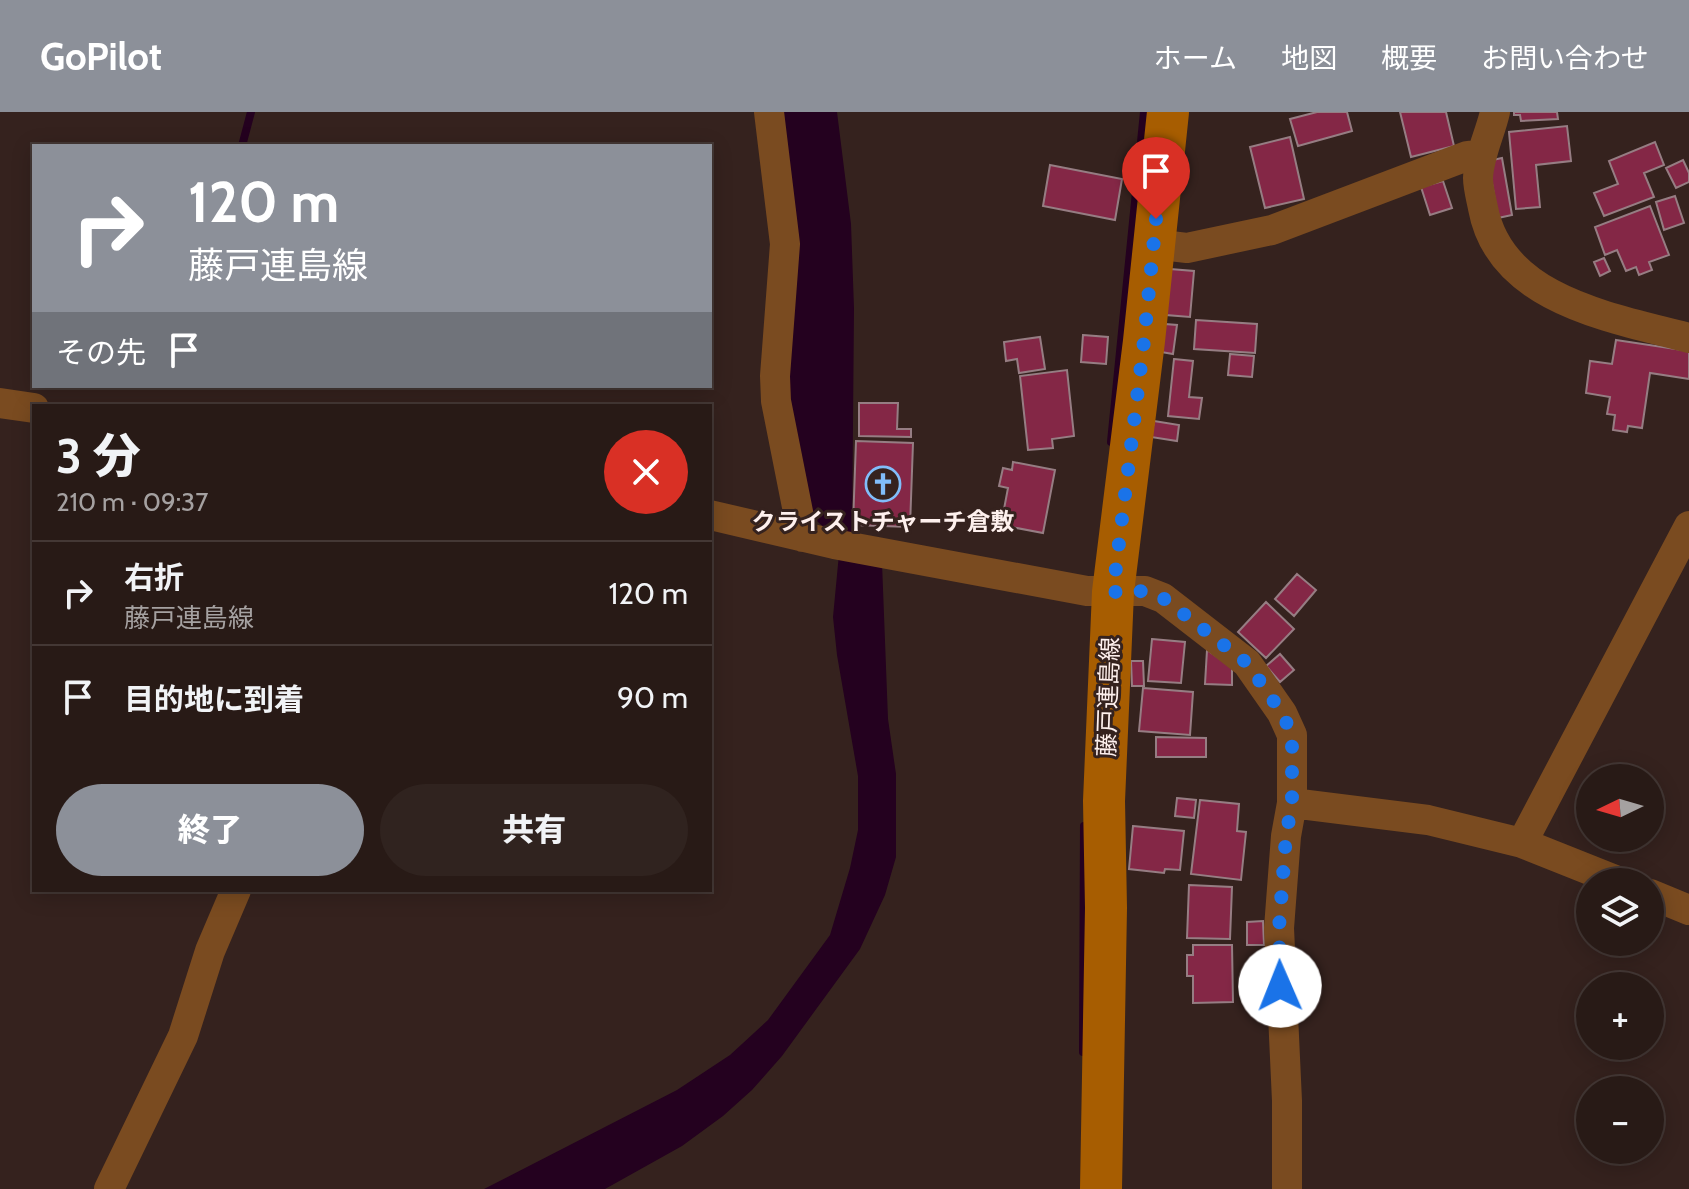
<!DOCTYPE html>
<html lang="ja">
<head>
<meta charset="utf-8">
<style>
	body { margin:0; font-family:Cabin,"Noto Sans JP",sans-serif; background:#30231f; color:#f1f3f6; height:100vh; display:flex; flex-direction:column; font-size:30px; white-space:nowrap }
	* { box-sizing:border-box; margin:0 }
	p { font-size:26px; color:#a5a1a1 }
	.icon { flex:none; width:44px; height:44px; fill:none; stroke:currentColor; stroke-width:2; stroke-linecap:round; stroke-linejoin:round }
	.map { position:relative; flex:1; overflow:hidden }
	.details { position:absolute; left:32px; top:292px; width:680px; height:488px; display:flex; flex-direction:column; background:#281a16; border-radius:0px; box-shadow:0 4px 20px #0003,0 0 0 2px #443835 }
	.details>* { flex:none }
	.banner { position:absolute; left:32px; top:32px; width:680px; height:244px; border-radius:0px; box-shadow:0 4px 20px #0003,0 0 0 2px #443835; background:#8c9099; color:#fff; overflow:hidden }
	.needle { width:52px; rotate:265deg }
	.controls { position:absolute; left:1576px; top:652px; display:grid; gap:16px }
	.controls a { display:grid; place-items:center; width:88px; height:88px; border-radius:50%; background:#281a16; box-shadow:0 4px 20px #0003,0 0 0 2px #443835; font-size:40px }
	.pin { position:absolute; display:grid; place-items:center; width:68px; height:68px; color:#fff; margin:-82px -34px; border-radius:50% 50% 50% 0; rotate:-45deg; box-shadow:0 0 8px #0007 }
	.pin .icon { rotate:45deg }
	.me { position:absolute; width:88px; margin:-44px; rotate:359deg; stroke-linejoin:round; filter:drop-shadow(0 0 6px #0008) }
	.turn { display:flex; align-items:center; gap:28px; height:168px; padding:0 24px; font-size:36px }
	.turn .icon { width:104px; height:104px; stroke-width:2.5 }
	.turn b { display:block; font-size:56px; line-height:68px }
	.then { display:flex; align-items:center; height:76px; padding:0 24px; background:#0003; gap:16px; font-size:30px }
	.round { display:grid; place-items:center; flex:none; width:84px; height:84px; border-radius:42px; background:#30231f }
	.summary { display:flex; align-items:center; justify-content:space-between; height:136px; padding:0 24px }
	h1 { font-size:48px; font-weight:800; line-height:60px }
	.action { display:flex; gap:16px; margin-top:auto; padding:16px 24px }
	.action a { flex:1; height:92px; border-radius:48px; background:#8c9099; color:#fff; font-size:32px; font-weight:800; line-height:92px; text-align:center }
	.action a+a { background:#30231f; color:#f1f3f6 }
	ul { padding:0; list-style:none }
	li { display:flex; align-items:center; gap:24px; height:104px; padding:0 24px; border-top:2px solid #443835 }
	li div { flex:1 }
	li b { display:block; font-size:30px }
	li em { font-style:normal }
	header { display:flex; align-items:center; gap:48px; box-sizing:border-box; height:112px; padding:0 40px; background:#8c9099; color:#fff }
	header strong { font-size:38px }
	nav { display:flex; gap:44px; margin-inline-start:auto; font-size:28px }
	.map>svg:first-child { display:block }
</style>
</head>
<body>
<header>
<strong>GoPilot</strong>
<nav><a>ホーム</a><a>地図</a><a>概要</a><a>お問い合わせ</a></nav>
</header>
<div class="map">
<svg width="1689" height="1077" viewBox="0 0 1689 1077">
	<rect width="100%" height="100%" fill="#35221e"/>
	<path fill="#24011f" d="M781,0h56l14,112 3,84 -2,229 -22,-4 -23,-21 -20,-98z
		M839,442l43,9 6,156 8,55v83l-11,38 -25,54 -78,107 -30,34 -29,26 -41,30 -77,43h-121l193,-99 53,-35 38,-35 62,-85 20,-67 8,-38v-54l-21,-121 -4,-38z"/>
	<g fill="none" stroke-linecap="round" stroke-linejoin="round">
		<path stroke="#24011f" stroke-width="8" d="M242,34l9,-34
			M1111,330l33,-330
			M1083,940l1,-226"/>
	</g>
	<path fill="#842746" stroke="#967d83" stroke-width="2" d="M1317,0h30l5,19 -54,15 -8,-27z
		M1400,0h46l8,34 -43,11z
		M1514,0h43l1,7 -37,2 -1,-6h-6z
		M1567,14l4,35 -35,4 4,42 -24,2 -7,-77z
		M1290,25l14,62 -39,9 -15,-61z
		M1655,30l9,23 -20,8 10,24 -50,19 -10,-23 24,-9 -9,-23z
		M1502,46l10,57 -14,3 -10,-57z
		M1683,48l6,13v9l-13,6 -10,-20z
		M1050,53l72,14 -7,41 -72,-14z
		M1443,69l9,27 -22,7 -9,-28z
		M1675,84l9,27 -20,7 -8,-28z
		M1650,94l19,49 -20,7 3,8 -13,5 -3,-8 -10,4 -9,-21 -12,5 -10,-28z
		M1604,146l6,13 -10,5 -6,-14z
		M1170,157l24,2 -4,46 -24,-2z
		M1196,208l61,4 -2,29 -61,-4z
		M1165,212l12,1 -4,29 -12,-2z
		M1083,223l25,2 -2,27 -25,-2z
		M1040,225l5,32 -26,4 -2,-14 -11,2 -2,-19z
		M1616,228l73,11v28l-39,-6 -8,55 -14,-2 -1,6 -14,-2 2,-15 -8,-1 3,-17 -24,-4 4,-32 22,3z
		M1230,242l24,2 -2,21 -24,-2z
		M1174,247l19,2 -4,36 13,1 -3,21 -31,-3z
		M1067,258l7,66 -22,3 1,9 -25,2 -8,-74z
		M859,291h39l-1,26h14v8l-52,-1z
		M1154,309l25,4 -2,16 -26,-4z
		M856,329l57,2 -3,84 -57,-2z
		M1013,350l42,8 -12,63 -42,-8 7,-37 -9,-2 4,-18 9,2z
		M1297,462l19,16 -22,26 -19,-17z
		M1266,490l28,27 -28,29 -28,-26z
		M1152,527l33,3 -4,41 -33,-2z
		M1207,538l25,17v18l-27,-1z
		M1280,542l14,16 -14,12 -14,-16z
		M1131,549h12l1,25h-12z
		M1143,576l50,4 -3,43 -51,-4z
		M1156,625l50,1v19h-50z
		M1177,686l19,2 -2,18 -19,-2z
		M1200,688l39,4 -2,27 9,1 -5,48 -50,-6z
		M1133,714l51,5 -4,39 -15,-1 -1,4 -35,-4z
		M1189,773l43,2 -2,52 -43,-1z
		M1263,809l1,24h-17v-23z
		M1193,833h39l1,57 -40,1v-27h-6v-21h6z"/>
	<g fill="none" stroke-linecap="round" stroke-linejoin="round">
		<path stroke="#7a4b20" stroke-width="30" d="M769,0l16,132 -10,132 1,25 27,136
			M1495,0c-5,22 -16,43 -17,66 0,9 3,20 5,30 17,93 131,110 206,130
			M1153,132l34,4 85,-18 195,-74 15,-2
			M0,291l34,5
			M710,403l124,29 253,47h58l18,7 84,65 35,50 10,22v68l-6,33 -7,92 8,173v88
			M1292,691l136,17 94,23 98,39
			M1522,731l167,-317
			M1650,782l39,16
			M109,1077l74,-153 27,-85 26,-61"/>
		<path stroke="#a75d01" stroke-width="42" d="M1101,1077l5,-281 -2,-107 9,-209 31,-251 24,-229"/>
	</g>
	<g fill="none" stroke-linecap="round" stroke-linejoin="round">
		<path stroke="#1a73e8" stroke-width="14" stroke-dasharray="0 25.2" d="M1156,107l-12,122 -31,251 32,-1 18,7 84,65 35,50 10,22v68l-6,33 -7,92 1,58"/>
	</g>
	<defs>
		<g id="church-ring" transform="scale(1.8)"><circle r="9.5" fill="#35221e" stroke="#81bdfa" stroke-width="1.5"/><path d="M-1.2-6h2.4v3.5h3.3v2.4h-3.3V6h-2.4V-.1h-3.3v-2.4h3.3Z" fill="#81bdfa"/></g>
	</defs>
	<g fill-rule="evenodd">
		<use href="#church-ring" x="883" y="372"/>
	</g>
	<g text-anchor="middle" dominant-baseline="central" stroke-width="6" stroke-linejoin="round" paint-order="stroke">
		<g font-size="24" font-weight="bold" fill="#fef0ed" stroke="#35221e">
			<text x="883" y="409">クライストチャーチ倉敷</text>
		</g>
		<g font-size="24" fill="#fef0ed" stroke="#35221e">
			<text transform="translate(1108 585) rotate(-88)">藤戸連島線</text>
		</g>
	</g>
</svg>
<div class="controls">
<a><svg class="needle" viewBox="-14 -14 28 28"><path d="M0-13l5 13h-10z" fill="#e53935"/><path d="M0 13l5-13h-10z" fill="#a5a1a1"/></svg></a>
<a><svg class="icon" aria-label="layers" viewBox="0 0 24 24"><path d="M12 4l9 5-9 5-9-5zM3 14l9 5 9-5"/></svg></a>
<a>+</a>
<a>−</a>
</div>
<div class="pin" style="left:1156px;top:107px;background:#d93025"><svg class="icon" aria-label="arrive" viewBox="0 0 24 24"><path d="M6 21V4h12l-3 4 3 4H6"/></svg></div>
<svg class="me" style="left:1280px;top:874px" viewBox="-20 -20 40 40"><circle r="19" fill="#fff"/><path d="M0-13L10 11 0 6-10 11z" fill="#1a73e8"/></svg>
<div class="banner">
<div class="turn"><svg class="icon" aria-label="right" viewBox="0 0 24 24"><path d="M7 20v-9h11M14 6l5 5-5 5"/></svg><div><b>120 m</b>藤戸連島線</div></div>
<div class="then">その先<svg class="icon" aria-label="arrive" viewBox="0 0 24 24"><path d="M6 21V4h12l-3 4 3 4H6"/></svg></div>
</div>
<section class="details">
<div class="summary"><div><h1>3 分</h1><p>210 m · 09:37</p></div><a class="round" style="background:#d93025;color:#fff"><svg class="icon" aria-label="close" viewBox="0 0 24 24"><path d="M6 6l12 12M18 6L6 18"/></svg></a></div>
<ul>
<li><svg class="icon" aria-label="right" viewBox="0 0 24 24"><path d="M7 20v-9h11M14 6l5 5-5 5"/></svg><div><b>右折</b><p>藤戸連島線</p></div><em>120 m</em></li>
<li><svg class="icon" aria-label="arrive" viewBox="0 0 24 24"><path d="M6 21V4h12l-3 4 3 4H6"/></svg><div><b>目的地に到着</b></div><em>90 m</em></li>
</ul>
<div class="action"><a>終了</a><a>共有</a></div>
</section>
</div>
</body>
</html>
